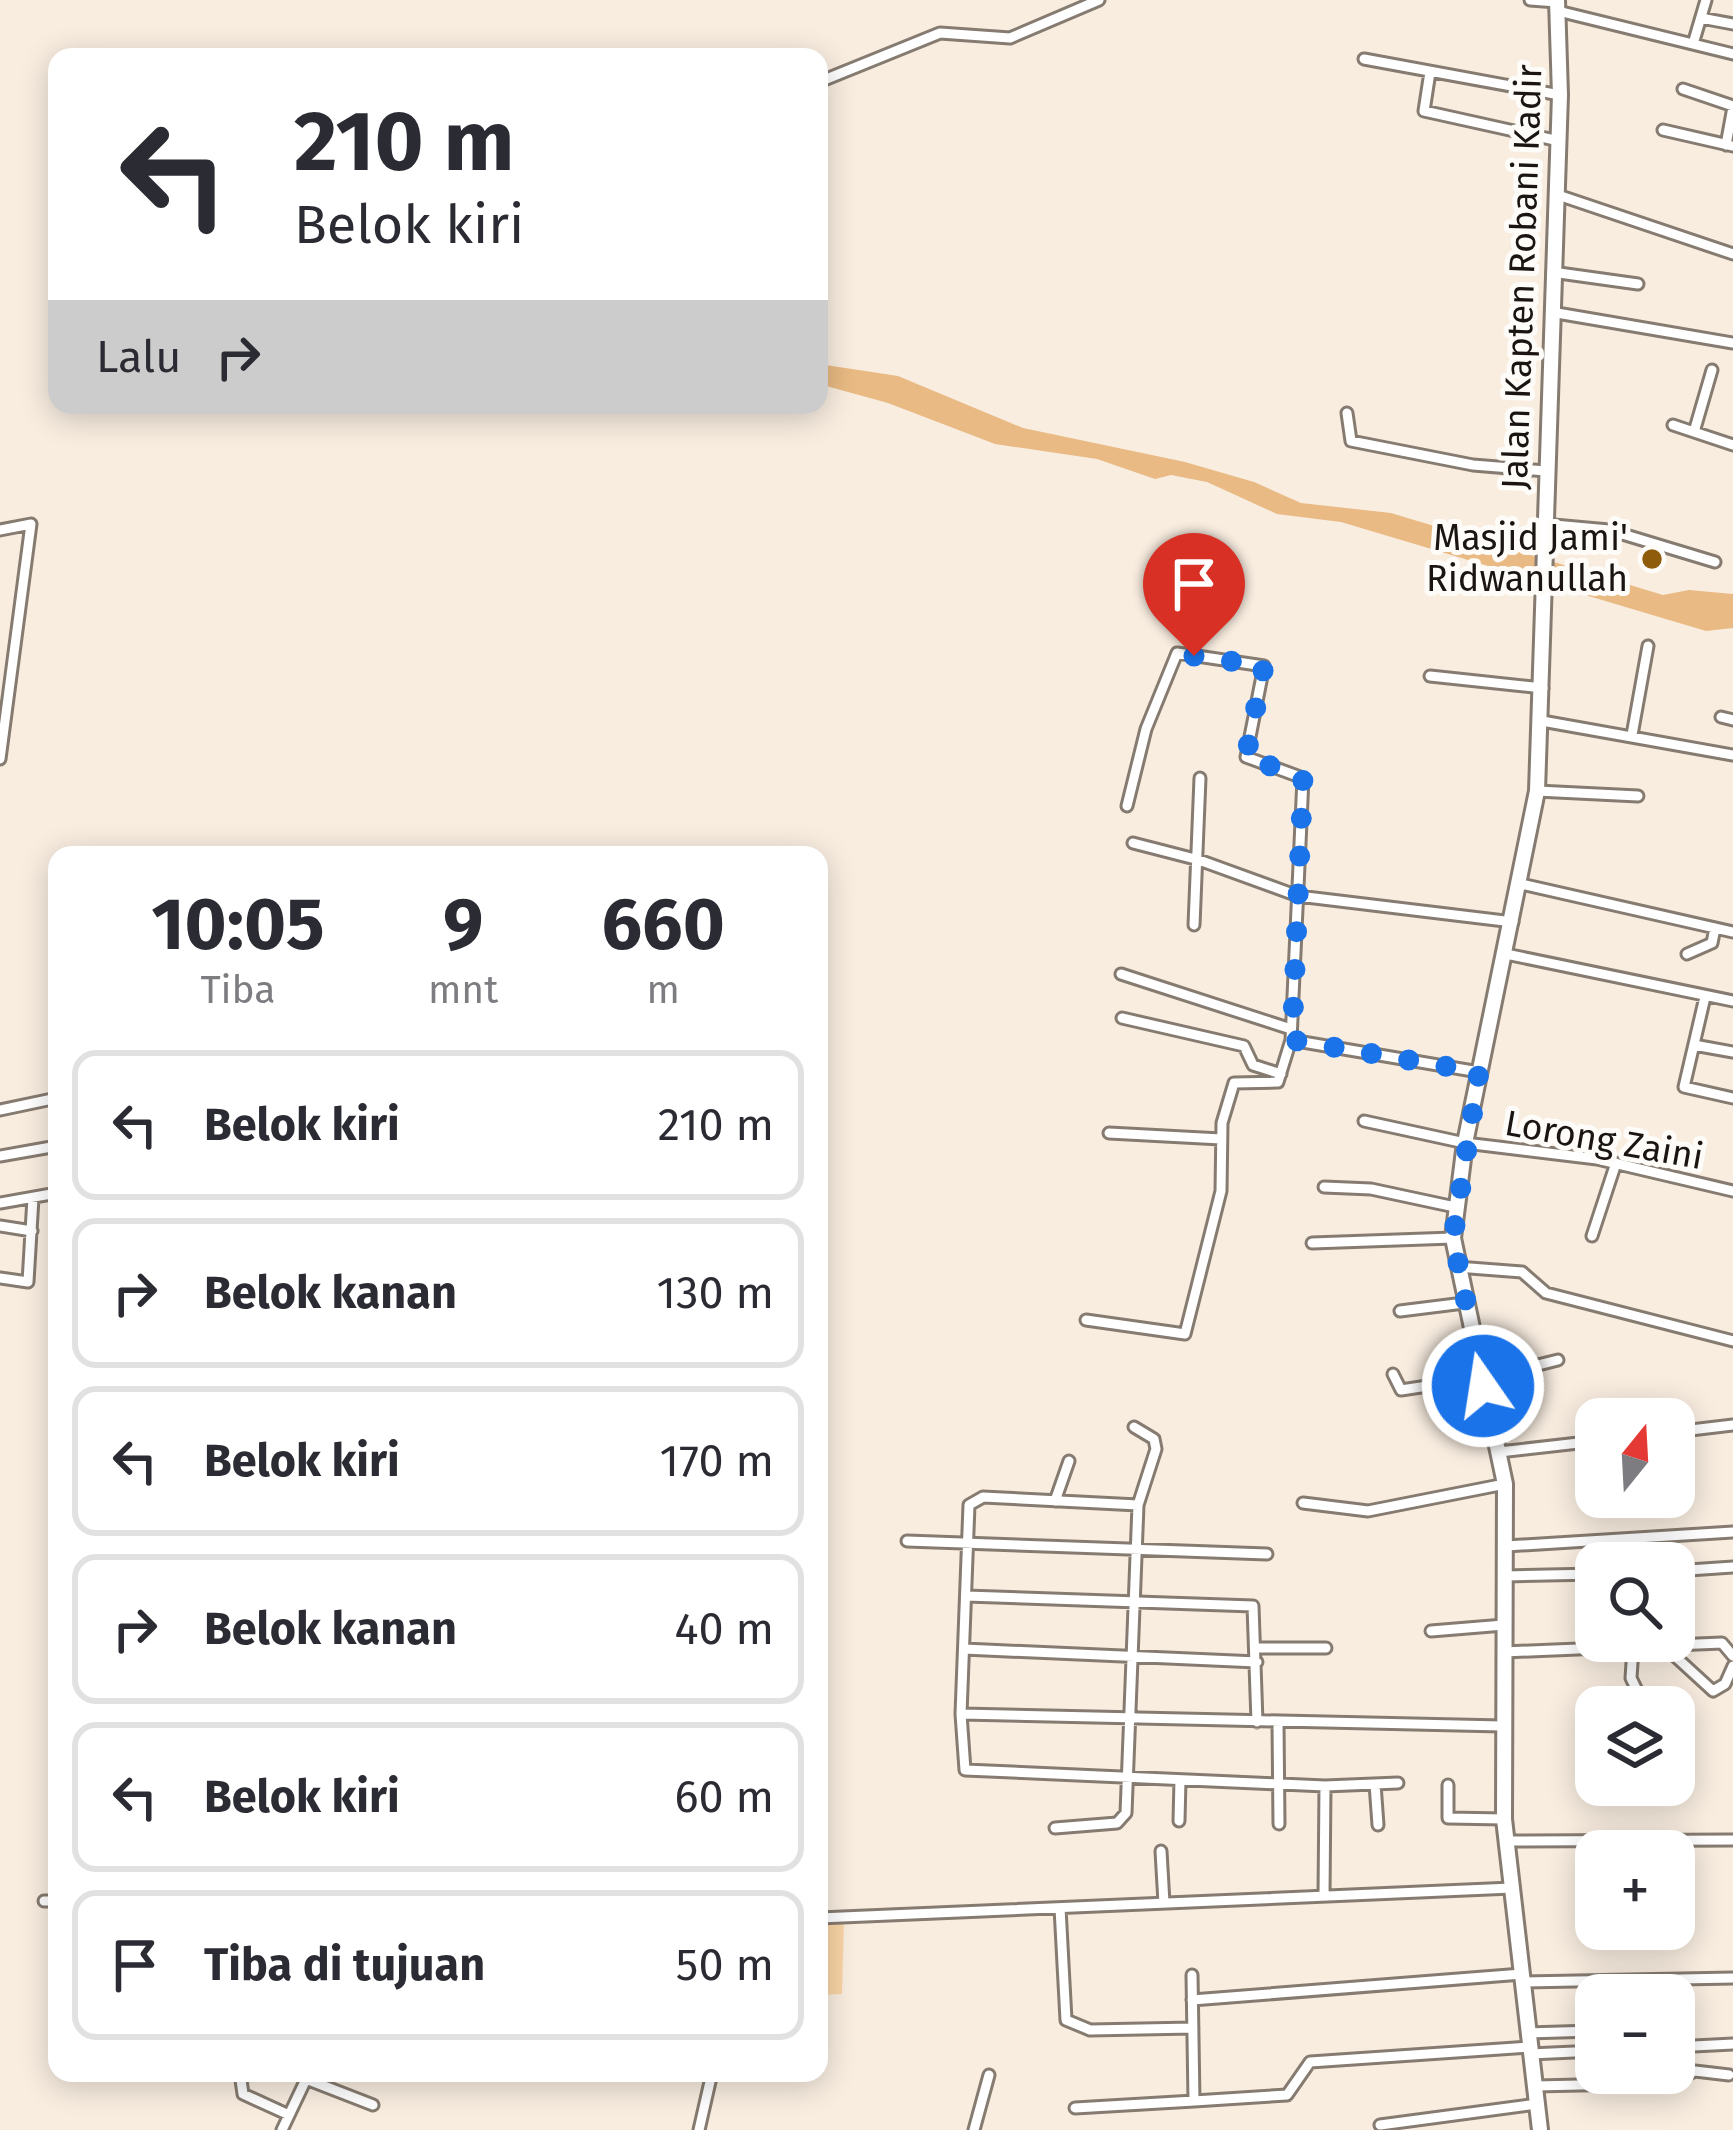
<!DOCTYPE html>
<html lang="id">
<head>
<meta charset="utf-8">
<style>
	body { margin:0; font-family:"Fira Sans",sans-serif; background:#f7f7f7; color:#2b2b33; height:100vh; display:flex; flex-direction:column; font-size:45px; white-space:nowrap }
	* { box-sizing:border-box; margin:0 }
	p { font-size:39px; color:#7c7c81 }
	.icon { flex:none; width:66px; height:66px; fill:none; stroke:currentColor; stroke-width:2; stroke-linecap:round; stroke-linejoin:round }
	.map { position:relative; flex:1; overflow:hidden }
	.panel { position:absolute; left:48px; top:846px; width:780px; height:1236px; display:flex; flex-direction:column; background:#fff; border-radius:24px; box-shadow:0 6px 30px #0003 }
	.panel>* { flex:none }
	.banner { position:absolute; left:48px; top:48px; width:780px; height:366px; border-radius:24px; box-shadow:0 6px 30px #0003; background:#fff; color:#2b2b33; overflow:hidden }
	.needle { width:78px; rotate:18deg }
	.controls { position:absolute; left:1575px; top:1398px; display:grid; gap:24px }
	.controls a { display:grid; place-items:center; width:120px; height:120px; border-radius:24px; background:#fff; box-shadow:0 6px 30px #0003; font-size:60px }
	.pin { position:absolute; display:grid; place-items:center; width:102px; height:102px; color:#fff; margin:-123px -51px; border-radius:50% 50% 50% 0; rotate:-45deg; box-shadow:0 0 12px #0007 }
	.pin .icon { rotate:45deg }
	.me { position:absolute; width:132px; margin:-66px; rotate:347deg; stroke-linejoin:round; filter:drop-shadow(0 0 9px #0008) }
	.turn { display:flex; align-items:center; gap:42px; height:252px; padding:0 48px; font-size:54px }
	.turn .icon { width:156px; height:156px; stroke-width:2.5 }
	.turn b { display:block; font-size:84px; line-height:102px }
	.then { display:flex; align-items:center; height:114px; padding:0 48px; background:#0003; gap:24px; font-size:45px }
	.eta { display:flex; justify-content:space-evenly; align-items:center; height:204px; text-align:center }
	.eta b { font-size:72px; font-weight:700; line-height:84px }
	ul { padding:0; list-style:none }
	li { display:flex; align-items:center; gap:36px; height:150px; margin:0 24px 18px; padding:0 24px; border:6px solid #e1e1e2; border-radius:24px }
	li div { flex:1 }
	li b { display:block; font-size:45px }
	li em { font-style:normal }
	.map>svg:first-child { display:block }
</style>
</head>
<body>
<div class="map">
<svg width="1733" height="2130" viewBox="0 0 1733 2130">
	<rect width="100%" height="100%" fill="#f9ede0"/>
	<path fill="#fad4a7" d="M844,1920l-2,74 -23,1v-74z"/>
	<path fill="#e9ba83" d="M819,364l79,12 125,52 162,34 69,20 47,21 90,10 272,82 26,-5 44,4v34l-27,3 -365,-109 -64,-8 -70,-32 -36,-7 -16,4 -58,-20 -102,-15 -107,-41 -69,-19z"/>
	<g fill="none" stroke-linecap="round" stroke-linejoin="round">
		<g stroke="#867b70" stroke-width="15">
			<path id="minor" d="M1530,0l27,2
				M1558,11l175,43
				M1701,18l32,6
				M1693,44l13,-44
				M1364,59l196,36
				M1430,72l-6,39 135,30
				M819,82l121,-49 70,5 89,-38
				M1683,89l50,17
				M1663,130l70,16
				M1726,145l7,-38
				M1555,194l178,60
				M1552,272l86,12
				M1551,312l182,31
				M1712,370l-18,62 39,13
				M1347,413l4,28 122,24 73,6
				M1673,425l21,7
				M1543,524l66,6 106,32
				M0,530l31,-6 -31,235
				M1430,676l113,12
				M1721,717l12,3
				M1542,721l191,34
				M1632,735l16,-89
				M1537,791l101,5
				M1127,806l19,-77 31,-76 87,13 -18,91 57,21 -12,262 188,32
				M1133,843l66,17 99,36 215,26
				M1521,884l212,48
				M1194,925l6,-147
				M1506,954l227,47
				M1687,954l25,-11 3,-15
				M1121,974l167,54
				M1705,997l-21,90 49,11
				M1122,1018l122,28 9,19 28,9
				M1694,1045l39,7
				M0,1110l57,-12
				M1364,1121l101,22 132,16 136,32
				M1109,1133l112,6
				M0,1156l57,-10
				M1324,1187l47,2 84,18
				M0,1203l57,-10
				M0,1226l32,5
				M1592,1236l24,-73
				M1312,1243l141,-5
				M1457,1267l65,5 24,21 187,48
				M0,1278l28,4 5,-84
				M1400,1311l64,-8
				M1086,1320l99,14 36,-143 1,-68 12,-40 44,-1 13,-42
				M1393,1374l8,16 53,-8 29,4
				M1482,1379l76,-19
				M1674,1432l59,-7
				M1499,1452l97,-11
				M1055,1501l14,-40
				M1303,1503l65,8 137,-27
				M1138,1505l-155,-8 -14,8 -8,209 4,56 360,16 73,-3
				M907,1541l360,13
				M1506,1546l227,-14
				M1674,1571l59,-4
				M1505,1576l91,-2
				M966,1596l287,10 4,116
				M1431,1631l73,-6
				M1665,1647l48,44 12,-7 8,-18
				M1257,1648h69
				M1633,1648l-2,30 14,29
				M964,1649l293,13
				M1504,1652l218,-9 11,13
				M961,1714l541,12
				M1278,1723l1,101
				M1375,1784l3,41
				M1448,1785v33l56,1
				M1179,1821l1,-41
				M1055,1828l62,-5 9,-10 12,-308 18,-56 -2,-10 -20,-12
				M1508,1841l225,-1
				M1161,1851l3,52
				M1324,1895l1,-109
				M44,1901h13
				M1060,1908l6,112 24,10 103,-2
				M819,1918l693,-30
				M1523,1982l210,-4
				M1192,2000l330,-26
				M1527,2033l67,-2
				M1674,2047l59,-3
				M1530,2054l66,-3
				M240,2073l3,21 46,21
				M306,2079l67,26
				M1535,2086l135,-3 25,-12 34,4
				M1194,2101l93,-6 23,-33 220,-15
				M1075,2108l119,-7 -2,-126
				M1380,2125l157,-21
				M282,2130l27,-57
				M699,2130l13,-57
				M974,2130l15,-55"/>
		</g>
		<g stroke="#867b70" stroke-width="20">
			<path id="secondary" d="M1540,2130l-36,-311 1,-335 -52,-246 12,-95 72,-352 23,-696 -3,-95"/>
		</g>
		<use href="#minor" stroke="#fff" stroke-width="9"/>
		<use href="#secondary" stroke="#fff" stroke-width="14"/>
	</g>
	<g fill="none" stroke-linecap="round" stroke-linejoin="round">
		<path stroke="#1a73e8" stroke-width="21" stroke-dasharray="0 37.8" d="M1194,656l70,10 -18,91 57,21 -11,262 187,32 -26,166 30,148"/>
	</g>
	<circle fill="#8f5c0c" stroke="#fefcf9" stroke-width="4.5" cx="1652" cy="559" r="12"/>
	<g text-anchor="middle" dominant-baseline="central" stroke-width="10" stroke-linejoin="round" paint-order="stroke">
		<g font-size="36" fill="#1a1511" stroke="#fefcf9">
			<text transform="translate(1522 277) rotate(-88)">Jalan Kapten Robani Kadir</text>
			<text transform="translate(1604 1140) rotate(10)">Lorong Zaini</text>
		</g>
		<g font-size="36" fill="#1a1511" stroke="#fefcf9" text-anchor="end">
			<text x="1628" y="538">Masjid Jami'<tspan x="1628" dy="41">Ridwanullah</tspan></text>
		</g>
	</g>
</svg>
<div class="controls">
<a><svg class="needle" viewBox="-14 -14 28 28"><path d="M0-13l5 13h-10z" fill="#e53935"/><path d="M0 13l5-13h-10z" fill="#7c7c81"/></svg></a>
<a><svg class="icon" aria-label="search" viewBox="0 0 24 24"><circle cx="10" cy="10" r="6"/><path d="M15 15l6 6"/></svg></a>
<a><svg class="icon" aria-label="layers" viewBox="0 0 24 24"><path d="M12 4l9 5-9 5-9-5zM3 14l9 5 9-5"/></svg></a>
<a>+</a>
<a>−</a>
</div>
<div class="pin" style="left:1194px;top:656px;background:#d93025"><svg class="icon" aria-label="arrive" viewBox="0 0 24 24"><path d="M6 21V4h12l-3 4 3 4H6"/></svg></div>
<svg class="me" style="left:1483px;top:1386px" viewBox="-20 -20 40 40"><circle r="17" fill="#1a73e8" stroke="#fff" stroke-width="3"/><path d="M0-11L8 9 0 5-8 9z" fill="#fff"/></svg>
<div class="banner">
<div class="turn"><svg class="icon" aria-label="left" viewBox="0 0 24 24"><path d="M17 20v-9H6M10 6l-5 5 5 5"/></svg><div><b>210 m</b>Belok kiri</div></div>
<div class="then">Lalu<svg class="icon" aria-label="right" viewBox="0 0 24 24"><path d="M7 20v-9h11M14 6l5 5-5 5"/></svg></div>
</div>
<section class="panel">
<div class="eta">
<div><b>10:05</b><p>Tiba</p></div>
<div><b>9</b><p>mnt</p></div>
<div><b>660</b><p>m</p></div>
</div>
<ul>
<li><svg class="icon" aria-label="left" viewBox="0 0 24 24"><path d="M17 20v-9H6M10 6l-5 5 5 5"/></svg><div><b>Belok kiri</b></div><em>210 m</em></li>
<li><svg class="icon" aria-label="right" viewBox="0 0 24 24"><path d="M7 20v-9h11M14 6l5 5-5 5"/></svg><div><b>Belok kanan</b></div><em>130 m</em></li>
<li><svg class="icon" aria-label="left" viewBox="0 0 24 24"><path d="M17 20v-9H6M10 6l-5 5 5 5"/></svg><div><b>Belok kiri</b></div><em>170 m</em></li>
<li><svg class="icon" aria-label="right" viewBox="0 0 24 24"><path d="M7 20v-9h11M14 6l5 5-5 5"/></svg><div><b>Belok kanan</b></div><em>40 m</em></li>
<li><svg class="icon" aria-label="left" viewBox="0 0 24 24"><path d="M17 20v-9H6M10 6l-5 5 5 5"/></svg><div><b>Belok kiri</b></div><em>60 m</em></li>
<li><svg class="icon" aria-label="arrive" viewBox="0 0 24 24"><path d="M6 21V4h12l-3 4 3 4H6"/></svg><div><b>Tiba di tujuan</b></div><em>50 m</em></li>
</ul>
</section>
</div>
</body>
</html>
